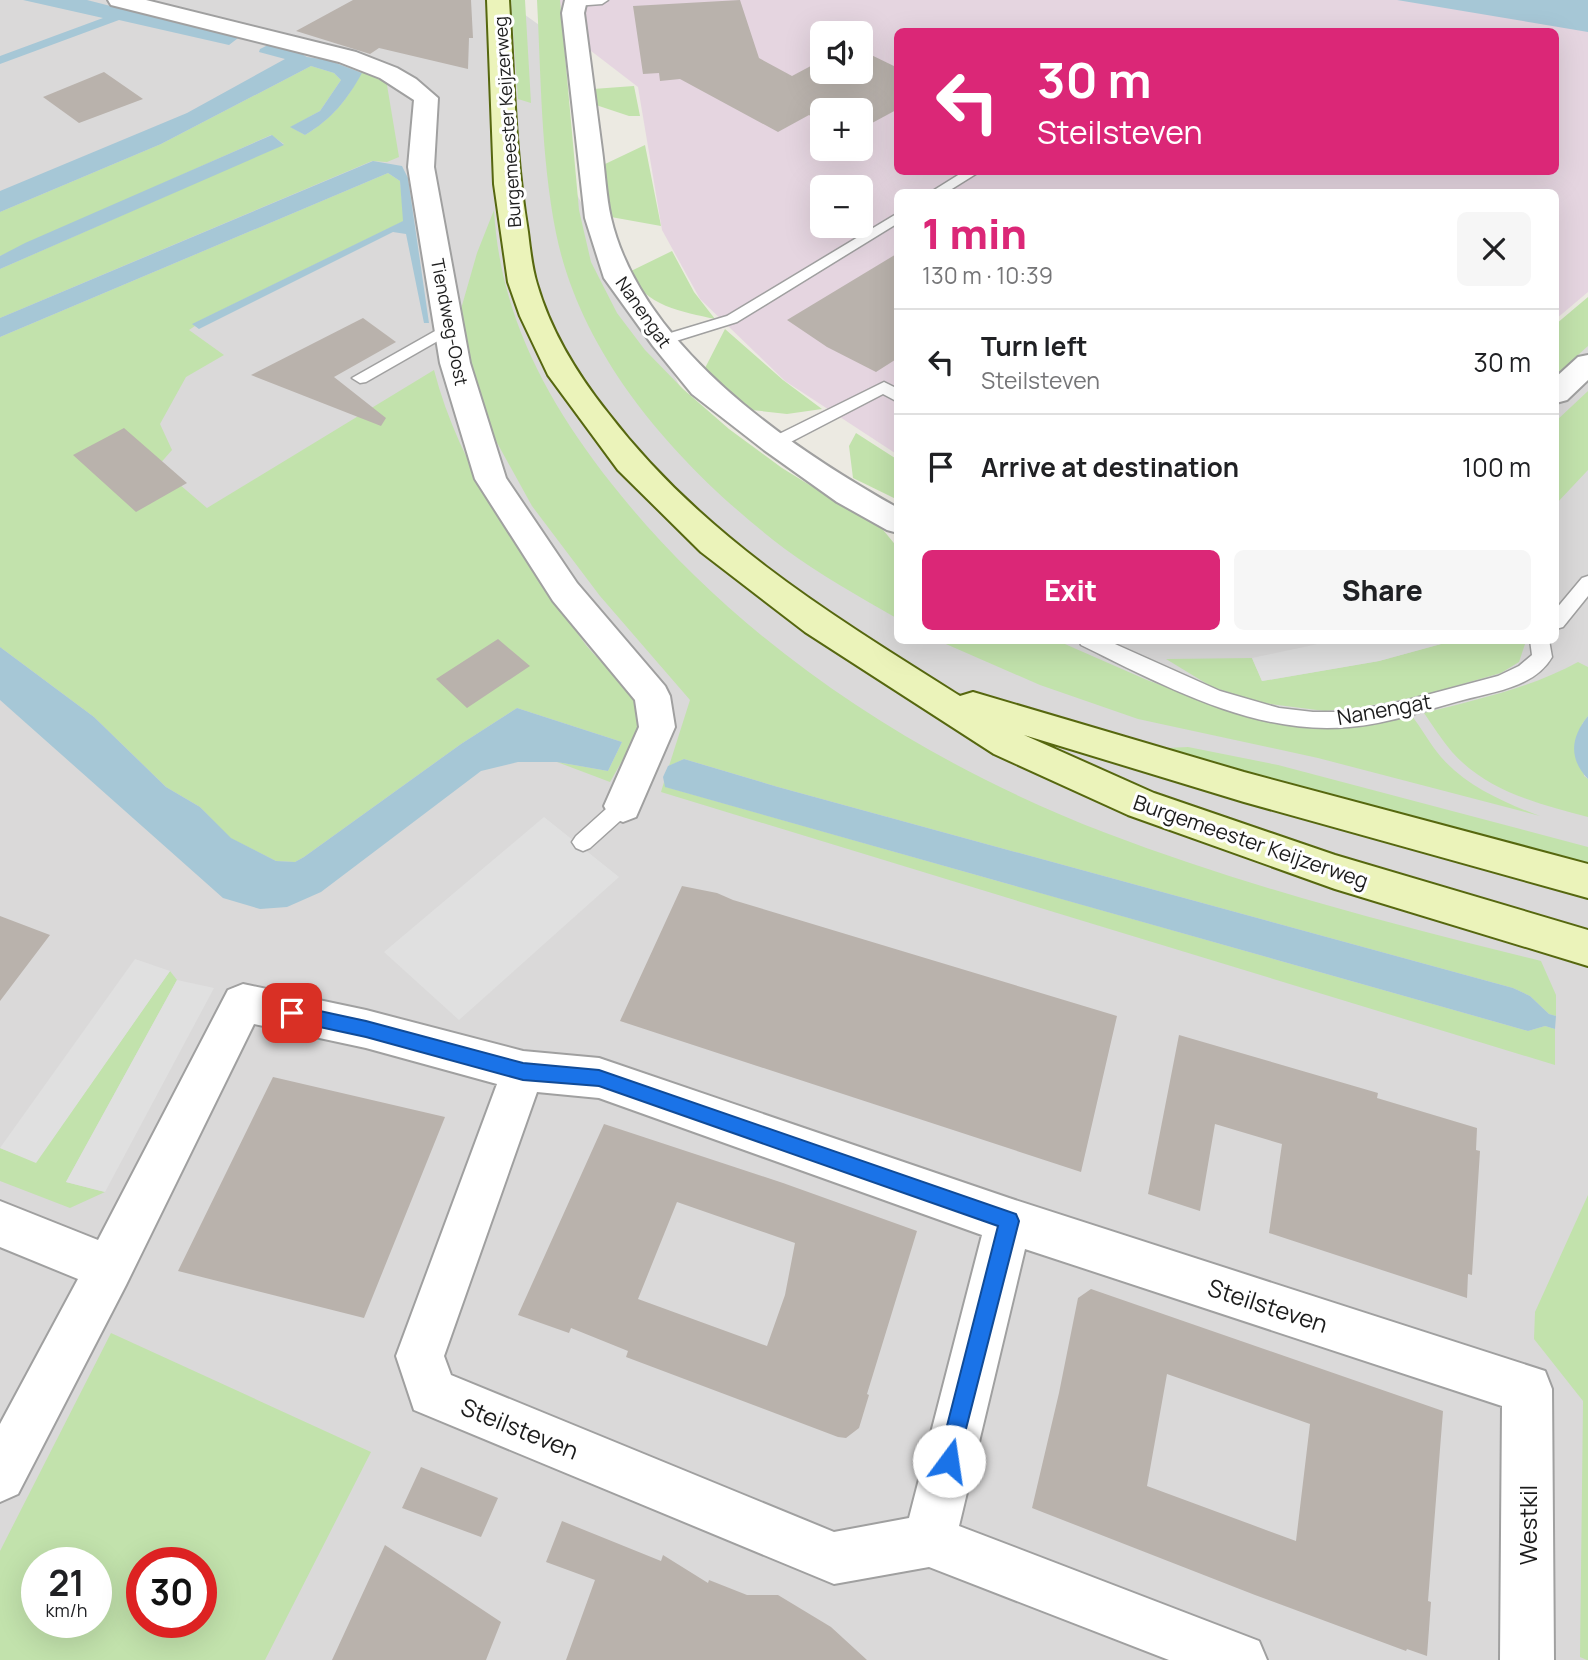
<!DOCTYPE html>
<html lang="en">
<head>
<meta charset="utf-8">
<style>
	body { margin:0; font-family:Manrope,sans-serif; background:#f6f6f6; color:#202124; height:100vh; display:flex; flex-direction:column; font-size:26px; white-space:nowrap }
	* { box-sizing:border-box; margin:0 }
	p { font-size:23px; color:#757577 }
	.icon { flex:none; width:38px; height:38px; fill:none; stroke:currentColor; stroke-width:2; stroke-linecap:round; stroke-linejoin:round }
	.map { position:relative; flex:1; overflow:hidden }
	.drawer { position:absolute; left:894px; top:189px; width:665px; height:455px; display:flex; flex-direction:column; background:#fff; border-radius:10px; box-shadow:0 7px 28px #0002 }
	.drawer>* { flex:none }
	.hud { position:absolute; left:894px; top:28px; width:665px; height:147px; border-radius:10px; box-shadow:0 7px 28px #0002; background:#db2777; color:#fff; overflow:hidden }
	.controls { position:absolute; left:810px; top:21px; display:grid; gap:14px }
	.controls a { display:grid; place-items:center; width:63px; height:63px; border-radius:10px; background:#fff; box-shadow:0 7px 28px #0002; font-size:35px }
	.speed { position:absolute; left:21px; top:1547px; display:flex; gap:14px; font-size:35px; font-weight:700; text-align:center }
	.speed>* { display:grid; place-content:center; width:91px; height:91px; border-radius:50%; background:#fff; box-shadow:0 7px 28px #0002; line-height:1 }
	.speed small { font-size:18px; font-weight:400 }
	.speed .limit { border:10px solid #d22; background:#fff; color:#111 }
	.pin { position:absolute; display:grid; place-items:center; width:60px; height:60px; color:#fff; margin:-30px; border-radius:14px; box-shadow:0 4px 10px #0006 }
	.me { position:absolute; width:77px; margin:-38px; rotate:14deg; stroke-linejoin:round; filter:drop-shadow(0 0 5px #0008) }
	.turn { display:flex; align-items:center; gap:24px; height:147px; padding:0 28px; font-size:32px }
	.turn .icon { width:91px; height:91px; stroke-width:2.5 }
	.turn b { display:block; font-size:49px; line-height:60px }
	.round { display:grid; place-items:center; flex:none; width:74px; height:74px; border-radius:10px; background:#f6f6f6 }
	.head { display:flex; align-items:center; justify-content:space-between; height:119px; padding:0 28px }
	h1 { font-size:42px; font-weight:800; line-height:52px; color:#db2777 }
	.cta { display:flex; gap:14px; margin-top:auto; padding:14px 28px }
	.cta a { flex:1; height:80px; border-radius:10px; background:#db2777; color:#fff; font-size:28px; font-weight:800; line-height:80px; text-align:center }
	.cta a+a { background:#f6f6f6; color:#202124 }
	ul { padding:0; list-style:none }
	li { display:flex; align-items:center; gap:21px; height:105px; padding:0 28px; border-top:2px solid #e0e0e0 }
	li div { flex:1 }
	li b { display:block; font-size:26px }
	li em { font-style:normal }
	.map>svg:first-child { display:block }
</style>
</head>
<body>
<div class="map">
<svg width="1588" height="1660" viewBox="0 0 1588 1660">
	<rect width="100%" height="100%" fill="#eceae2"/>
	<path fill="#dad9d9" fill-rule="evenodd" d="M0,0h504l52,37 12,141 130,242 200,135v85h658v-283l32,-23v1326h-1588zM37,1563h59v59h-59zM142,1563h59v59h-59z"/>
	<path fill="#e5d5e0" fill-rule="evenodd" d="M538,0h1050v292l-32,27v-127h-658v263l-113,-74 -85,-82 -38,-69 -24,-143 -69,-53zM898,32h658v140h-658zM822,33h39v39h-39zM822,110h39v39h-39zM822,187h39v39h-39z"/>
	<path fill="#c2e2ac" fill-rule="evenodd" d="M511,0h14l6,103 -13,-4z
		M537,0h23l19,210 12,52 26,51 28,37 38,39 46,40 53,39 65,40 32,17 19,23v71c-38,-22 -78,-44 -113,-70 -101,-77 -203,-187 -229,-316 -15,-76 -15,-156 -19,-233z
		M311,66l23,7 7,7 -21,31 -29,16 14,8c26,-16 42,-34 56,-62l-3,-3 28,9 13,78 -12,5 -15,-1 -372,157v-49l284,-125 -13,-9 -271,121v-44l161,-68z
		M634,86l6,30h-11l-33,-11 -3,-16z
		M645,145l16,81 -50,-9 -8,-52z
		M388,173l12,8 4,40 -211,103 2,2 -6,4 35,25 -38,22 -26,47 12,26 -14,16 49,42 227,-138c26,101 90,186 149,271 13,19 39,37 49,56 5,8 6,22 9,31l-31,54 -53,-20 51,9 14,-29 -105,-34 -56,36 -157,113 -9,5 -19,-1 -46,-23 -30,-31 -34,-20 -72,-70 -94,-70v-310z
		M494,210c6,106 53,191 117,273 125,159 307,278 495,350 141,54 289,92 435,128l15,34v21l-7,-2 -19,-18 -17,-8 -735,-201 -94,-28 -15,7 21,-66 -90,-104 -68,-90 -58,-105 -17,-78 20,-70z
		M672,251l22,41 21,27c-32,-7 -71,-13 -86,-47z
		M1588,297v49l-32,29v-51z
		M725,329l58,51 39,29 -35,5 -35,-4 -48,-40z
		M1588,391v79l-32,34v-83z
		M856,433l42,27v40l-45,-22 -4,-32z
		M939,641h119l89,39 71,26 132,20 62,-10c10,13 18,28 29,41 25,29 64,46 99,59l-222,-58 -180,-39 -98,-34z
		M1438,641h88l-7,21 -18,11 -84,24 -55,10 -37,4 -62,-8 -51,-16 -46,-28 86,-1 10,23 117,-20 62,-17z
		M1578,662l10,5v49l-6,8 2,52 4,3v38c-49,-13 -100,-25 -136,-65 -10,-12 -19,-26 -28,-39 51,-13 107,-25 154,-51z
		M1188,747l90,18 310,82v23l-441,-121z
		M664,782l2,5 862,244 17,-5 10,3v36l-894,-273z
		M170,971l7,9 -111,202 39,10 -35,16 -70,-27v-33l36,14z
		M1588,1195v465h-1l-7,-3 3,-256 -49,-62 1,-27z
		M111,1333l260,119 -106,208h-265v-109zM37,1563h59v59h-59zM142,1563h59v59h-59z"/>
	<path fill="#e0e0e0" d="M1438,640l3,4 -62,17 -117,20 -10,-23 80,-17z
		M544,817l75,60 -160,143 -75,-68z
		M135,959l35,12 -134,192 -36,-15z
		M177,980l37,8 -109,204 -39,-10z"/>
	<path fill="#a6c7d6" d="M23,0h64l94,24 61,11 -13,10 -110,-25 -119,44v-8l103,-38z
		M1397,0h191v32z
		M270,44l26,7 11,6 21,3 34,13c-15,27 -30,46 -57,62l-15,-8 30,-16 21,-31 -7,-7 -23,-7 -150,78 -161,68v-21l187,-78 98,-54 -26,-7 1,-3z
		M272,135l12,10 -284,124v-13l25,-13z
		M373,161l29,5 6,12 21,145h-5l-18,-89 -13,-2 -194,97 -7,-5 211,-103 -3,-40 -12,-8 -388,164v-19z
		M0,647l94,70 72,70 34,20 31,31 45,23 19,1 9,-5 157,-113 56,-36 105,34 -14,29 -51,-9h-39l-37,9 -160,121 -34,15 -27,2 -37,-11 -223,-198z
		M1588,716v63c-20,-21 -17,-42 0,-63z
		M684,759l94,28 735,201 17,8 19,18 7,2 -1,13 -10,-3 -17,5 -863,-244 -2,-10 5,-11z"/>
	<path fill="#b9b2ac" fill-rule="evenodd" d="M353,0h118l2,38h-4l-1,31 -89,-21 -9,6 -74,-23z
		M740,0l19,58 33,18 30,-16v12h39v-22l37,18v41l-37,20v-19h-39v13l-13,-8 -31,17 -98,-53 -20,2 -1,-8 -16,1 -10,-68z
		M104,72l39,27 -64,24 -36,-26z
		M898,253v105l-22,14 -49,-25 -40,-27z
		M363,318l33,24 -62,35 52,41 -5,8 -130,-51z
		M124,428l63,55 -51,29 -63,-57z
		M498,639l32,27 -63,42 -31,-29z
		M682,886l35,7 16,7 384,116 -36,156 -461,-151z
		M0,916l50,19 -50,66z
		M1179,1035l199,58 -1,5 100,30 -1,22 4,1 -8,124 -4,-1 -1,24 -198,-65 13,-89 -67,-20 -15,87 -52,-17z
		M273,1077l172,40 -81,201 -186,-47z
		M604,1124l179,59 134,48 -50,163 2,1 -10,33 -13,10 -8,-1 -212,-80 2,-6 -57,-23 -2,5 -51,-18zM677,1202l118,41 -10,52 -18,51 -129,-47z
		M1091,1289l352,122 -15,190 3,1 -4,54 -20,-7 -1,2 -151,-56 -223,-87 27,-115 19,-95zM1167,1374l143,50 -14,117 -149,-55z
		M421,1467l77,31 -17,39 -79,-29z
		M562,1521l99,40 2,-6 45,28 1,-3 38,15h31l53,32 36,33h-301l29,-80 -49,-18z
		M385,1545l116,77 -15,38h-154z"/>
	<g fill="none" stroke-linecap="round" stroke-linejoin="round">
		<g stroke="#a0a0a0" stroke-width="3">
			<path id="lane" d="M570,0h38l-6,4 -27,2 -4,-1z
				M963,172h16l-32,20h-16z
				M898,213v10l-161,99 -74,23 -8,-5 2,-3 70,-21z
				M451,322l8,5 -2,3 -91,52 -6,1 -8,-5z
				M884,382l14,7v13l-15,-8 -102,53h-12l-2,-4 2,-4z
				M1588,576v20l-25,31 -7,2v-20l26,-31z
				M1079,640h27l114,51 59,17 34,4h33l58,-11 94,-25 21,-10 13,-11 -2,-15h19l3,17c-17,30 -59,35 -89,43 -38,10 -75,24 -114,27 -94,9 -186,-42 -268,-82z
				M623,798l7,2 3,6 -3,6 -40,36 -7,3 -7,-3 -4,-6 4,-6 40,-36z"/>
		</g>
		<g stroke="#a0a0a0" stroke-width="4">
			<path id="street" d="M108,0h38l210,52 41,16 19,11 22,19 -4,69 36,196 36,115 71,105 88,103 5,10 5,31 -39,90 -13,5 -13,-5 -6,-11 35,-79 -4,-27 -82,-99 -78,-122 -35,-116 -32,-196 6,-67 -34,-22 -41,-16 -228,-57z
				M565,0h22l-3,13c6,46 12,91 18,137 3,22 4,46 9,68 30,128 178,229 287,290v25l-11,-3 -50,-28 -73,-52 -72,-56 -39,-48 -49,-68 -19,-60 -23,-205z
				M1588,355v25l-21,20 -11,3v-26l22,-20z
				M243,984l123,26 157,41 76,7 410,140 536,173 7,18 2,271h-54l2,-254 -477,-157 -66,277 300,115 8,19h-98l-240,-93 -95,17 -420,-174 -18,-54 101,-272 -131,-36 -112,-24 -128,261 -108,209 -18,8v-78l78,-145 -78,-32v-46l98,39 130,-250zM537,1092l62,6 383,137 -73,283 -75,14 -383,-157 -7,-19z"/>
		</g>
		<g stroke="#56670f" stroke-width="4">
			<path id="secondary" d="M487,0h22c5,77 6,155 19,232 2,17 4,36 9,52 14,48 40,90 71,129 94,123 223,202 352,283l13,-4 271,80 344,92v34l-344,-96 -220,-67 130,58 181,62 253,75v36l-253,-77 -207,-74 -134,-61 -189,-122 -104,-80 -83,-82 -70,-95 -28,-59 -12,-34 -14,-98z"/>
		</g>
		<use href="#lane" fill="#fff" fill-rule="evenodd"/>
		<use href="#street" fill="#fff" fill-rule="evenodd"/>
		<use href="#secondary" fill="#ebf3ba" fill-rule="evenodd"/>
	</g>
	<path fill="#1a73e8" stroke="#114b97" stroke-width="2" d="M292,1005l74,16 157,42 76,7 417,144 3,7 -63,247 -7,3 -7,-3 -4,-7 60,-235 -399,-140 -76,-6 -157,-43 -74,-16 -6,-2 -3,-6 3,-5z"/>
	<g text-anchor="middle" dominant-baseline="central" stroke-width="6" stroke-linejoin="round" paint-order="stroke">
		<g font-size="18" fill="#1c1c1c" stroke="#fff">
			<text transform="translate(507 122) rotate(-94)">Burgemeester Keijzerweg</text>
			<text transform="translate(644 312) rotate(55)">Nanengat</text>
			<text transform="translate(450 322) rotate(79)">Tiendweg-Oost</text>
		</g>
		<g font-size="21" fill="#1c1c1c" stroke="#fff">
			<text transform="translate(1384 709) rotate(-10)">Nanengat</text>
			<text transform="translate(1251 841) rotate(19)">Burgemeester Keijzerweg</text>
		</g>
		<g font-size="24" fill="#1c1c1c" stroke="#fff">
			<text transform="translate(1268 1305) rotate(18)">Steilsteven</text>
			<text transform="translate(520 1428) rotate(22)">Steilsteven</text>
			<text transform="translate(1527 1525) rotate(-90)">Westkil</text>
		</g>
	</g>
</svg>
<div class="controls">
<a><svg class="icon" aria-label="sound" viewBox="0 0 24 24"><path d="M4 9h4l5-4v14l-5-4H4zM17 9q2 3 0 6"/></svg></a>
<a>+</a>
<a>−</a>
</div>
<div class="speed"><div>21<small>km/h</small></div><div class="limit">30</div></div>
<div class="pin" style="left:292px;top:1013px;background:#d93025"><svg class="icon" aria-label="arrive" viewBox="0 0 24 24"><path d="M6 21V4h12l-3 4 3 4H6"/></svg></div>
<svg class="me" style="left:949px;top:1461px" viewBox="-20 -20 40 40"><circle r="19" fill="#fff"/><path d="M0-13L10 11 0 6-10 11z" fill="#1a73e8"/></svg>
<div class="hud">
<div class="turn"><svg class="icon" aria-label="left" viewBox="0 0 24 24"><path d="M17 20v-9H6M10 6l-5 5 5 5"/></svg><div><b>30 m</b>Steilsteven</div></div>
</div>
<section class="drawer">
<div class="head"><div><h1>1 min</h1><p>130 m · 10:39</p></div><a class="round"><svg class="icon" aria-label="close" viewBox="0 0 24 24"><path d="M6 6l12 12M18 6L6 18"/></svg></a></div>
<ul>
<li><svg class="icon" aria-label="left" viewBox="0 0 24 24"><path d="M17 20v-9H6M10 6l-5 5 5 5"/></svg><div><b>Turn left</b><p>Steilsteven</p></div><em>30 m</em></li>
<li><svg class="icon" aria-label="arrive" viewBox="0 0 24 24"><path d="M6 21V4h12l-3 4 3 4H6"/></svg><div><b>Arrive at destination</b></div><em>100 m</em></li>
</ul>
<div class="cta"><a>Exit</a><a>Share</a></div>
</section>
</div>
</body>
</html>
